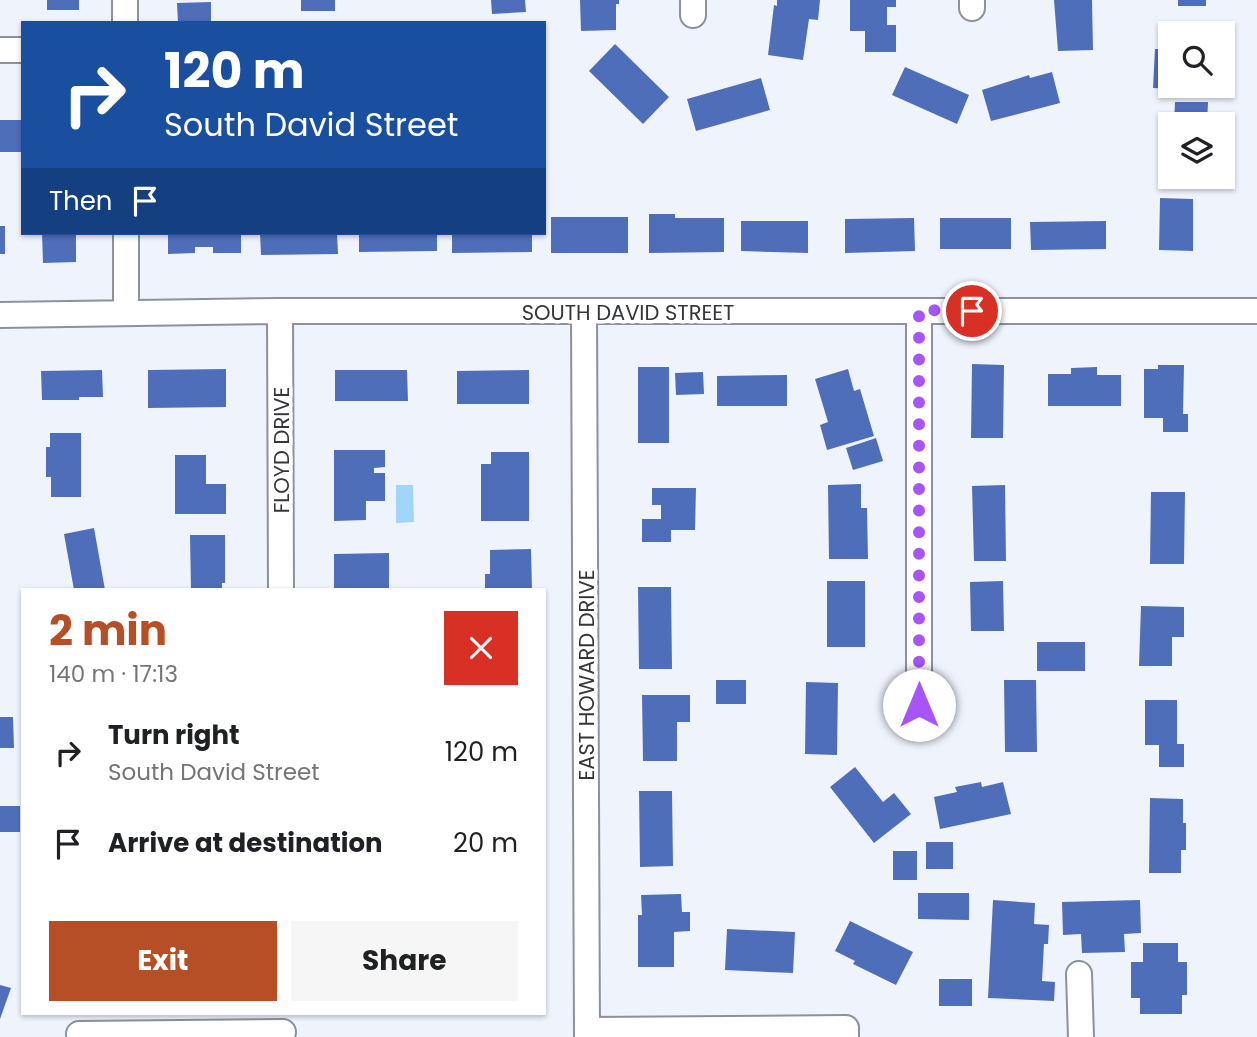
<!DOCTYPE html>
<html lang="en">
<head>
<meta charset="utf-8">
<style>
	body { margin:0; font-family:Poppins,sans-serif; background:#f6f6f6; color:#202124; height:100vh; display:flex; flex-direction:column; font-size:26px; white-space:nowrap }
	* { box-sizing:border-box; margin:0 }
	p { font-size:23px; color:#757577 }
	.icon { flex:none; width:38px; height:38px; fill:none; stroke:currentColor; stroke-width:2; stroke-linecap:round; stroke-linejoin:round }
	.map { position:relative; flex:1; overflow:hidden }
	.sheet { position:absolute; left:21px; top:588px; width:525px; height:427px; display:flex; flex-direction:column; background:#fff; border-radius:0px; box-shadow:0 2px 5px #0004 }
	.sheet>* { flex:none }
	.hud { position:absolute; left:21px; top:21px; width:525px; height:214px; border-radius:0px; box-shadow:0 2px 5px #0004; background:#1a4fa0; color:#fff; overflow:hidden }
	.fabs { position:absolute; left:1158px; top:21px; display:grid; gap:14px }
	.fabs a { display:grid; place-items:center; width:77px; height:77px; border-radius:0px; background:#fff; box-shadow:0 2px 5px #0004; font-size:35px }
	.pin { position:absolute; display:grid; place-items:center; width:60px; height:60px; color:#fff; margin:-30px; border:4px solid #fff; border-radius:50%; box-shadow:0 2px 7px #0007 }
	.me { position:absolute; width:77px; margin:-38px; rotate:0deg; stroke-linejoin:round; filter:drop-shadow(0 0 5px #0008) }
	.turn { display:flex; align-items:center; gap:24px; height:147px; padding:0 28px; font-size:32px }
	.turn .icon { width:91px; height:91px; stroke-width:2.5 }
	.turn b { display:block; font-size:49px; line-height:60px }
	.then { display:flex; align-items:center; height:66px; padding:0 28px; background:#0003; gap:14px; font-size:26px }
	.round { display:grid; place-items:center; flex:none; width:74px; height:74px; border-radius:0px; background:#f6f6f6 }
	.headline { display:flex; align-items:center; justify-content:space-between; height:119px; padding:0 28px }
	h1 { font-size:42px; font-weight:700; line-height:52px; color:#b64f26 }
	.primary-button { display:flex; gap:14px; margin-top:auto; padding:14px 28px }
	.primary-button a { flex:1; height:80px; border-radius:0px; background:#b64f26; color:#fff; font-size:28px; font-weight:700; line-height:80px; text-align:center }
	.primary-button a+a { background:#f6f6f6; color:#202124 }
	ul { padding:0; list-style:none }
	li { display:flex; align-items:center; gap:21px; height:91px; padding:0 28px }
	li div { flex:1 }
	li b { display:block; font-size:26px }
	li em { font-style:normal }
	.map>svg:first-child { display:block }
</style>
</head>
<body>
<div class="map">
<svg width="1257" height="1037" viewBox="0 0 1257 1037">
	<rect width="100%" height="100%" fill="#eff3fc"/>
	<path fill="#a2d5fa" d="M396,485h17l1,37 -18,1z"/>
	<path fill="#4f6eba" d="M47,0h32v10h-32z
		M301,0h34v11h-34z
		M491,0h34l1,12 -34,2z
		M580,0h39v4h-3v26l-35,1z
		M777,0h43l-2,20 -9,-1 -6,41 -35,-5 6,-50 3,1z
		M850,0h46v7h-9v18h9v27h-31v-21h-15z
		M1054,0h38l1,50 -35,1z
		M1178,0h28v6h-28z
		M211,2v21h-33l-1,-20z
		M1177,21l31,1v11h-31z
		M615,44l54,53 -26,27 -54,-53z
		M1155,49h16v37h35v4l-53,-2z
		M905,67l64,28 -12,29 -65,-29z
		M1052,72l8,31 -69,18 -9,-31 47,-15 1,3z
		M761,78l9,32 -74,21 -9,-32z
		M1175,102h33l-1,22h-33z
		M0,120h21v32h-21z
		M1160,198l33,1v52l-34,-1z
		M649,214h26v4h49v34l-75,1z
		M551,217h77v36h-77z
		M914,218l1,33 -70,2v-34z
		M940,218h71v31h-71z
		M741,221h67v32l-67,-2z
		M1106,221v28l-75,1 -1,-28z
		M0,226h5v28h-5z
		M42,233h34v29l-33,1z
		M168,233h73v20h-28v-6h-18v6l-27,1z
		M260,233h77l1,21 -77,1z
		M359,233h78v18l-78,1z
		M452,233h80v19l-80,1z
		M972,364l32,1 -1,73h-32z
		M1158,365h26l-1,49h5v18h-25v-14h-19v-49h14z
		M638,367h31v76h-31z
		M1097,367v8h24v31h-73v-32h23v-6z
		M226,369v38l-78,1v-38z
		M848,369l6,22 6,-2 14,47 -47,14 -7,-25 8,-3 -13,-43z
		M102,370l1,27h-24v3h-37l-1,-29z
		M335,370h72l1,31h-73z
		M529,370v34h-72v-33z
		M703,372l1,22 -28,1 -1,-22z
		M787,375v31h-70v-30z
		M50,433h31v64h-30v-20h-5v-30h4z
		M876,438l7,23 -30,9 -7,-22z
		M334,450h51v17l-11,1v5h11v28h-19v19l-32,1z
		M491,452h38v69h-48v-57h10z
		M175,455h31v29h20v30h-51z
		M861,484v24h6l1,51h-39l-1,-74z
		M1005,485l1,76h-32l-2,-75z
		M652,488h44l-1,42h-24v12h-29v-23h19v-14h-9z
		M1151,492h34l-1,72h-34z
		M94,528l11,62h-31l-10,-56z
		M190,535h35v48h-3v7h-31z
		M531,549l1,41h-47v-16h5v-24z
		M389,553v37h-55v-36z
		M827,581h38v66h-38z
		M1003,581l1,50h-33l-1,-49z
		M638,587h33l1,82h-33z
		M1141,606l43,1v30h-12v29h-33z
		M1037,642h48v29h-48z
		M716,680h30v24h-30z
		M1004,680h32l1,72h-32z
		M806,682l32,1 -1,72 -32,-1z
		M642,695h48v27h-13v39h-34z
		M1145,700h32v44h7v23h-25v-22h-14z
		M0,717h13l1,31h-14z
		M855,767l28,35 11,-9 17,21 -37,29 -44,-56z
		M981,782l1,5 21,-5 8,32 -71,15 -6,-32 23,-5 -2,-5z
		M639,791h33l1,75 -33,1z
		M1150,798l33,1v24h3v27h-5v23h-32z
		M0,806h20v26h-20z
		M926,842h27v27h-27z
		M893,851h24v29h-24z
		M918,893h51v27l-51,-1z
		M681,894l1,18h8v19l-16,1v35h-36v-52h4l-1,-20z
		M993,900l42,3 -1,21 15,1 -1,19h-4l-2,37 13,1 -1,19 -66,-3z
		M1140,900l1,33 -17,1 1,18 -43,1 -1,-19 -18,1 -1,-33z
		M850,921l63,31 -17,33 -43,-21 2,-3 -20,-10z
		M727,929l68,3 -2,41 -68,-3z
		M1143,943h35v19h9v33h-5v19h-42v-16h-9v-36h12z
		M939,979h33v27h-33z
		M0,985l11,3 -11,31z"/>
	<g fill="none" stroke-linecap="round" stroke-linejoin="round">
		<g stroke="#8d9199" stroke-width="28">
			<path id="minor" d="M125,0v23
				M972,8v-8
				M693,15v-15
				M0,50h23
				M126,233v79
				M280,311l1,279
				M584,312l3,725
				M0,315l280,-4h977
				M919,705v-394
				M1079,974l2,63
				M588,1030l258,-2v9
				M79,1034l204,-2"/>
		</g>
		<use href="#minor" stroke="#fff" stroke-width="24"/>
	</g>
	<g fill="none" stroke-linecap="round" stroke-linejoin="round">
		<path stroke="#a855f7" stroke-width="12" stroke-dasharray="0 21.6" d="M919,705v-395l53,1"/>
	</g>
	<g text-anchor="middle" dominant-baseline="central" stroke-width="7" stroke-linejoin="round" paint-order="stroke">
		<g font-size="21" fill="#343639" stroke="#fff">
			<text x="628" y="312">SOUTH DAVID STREET</text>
			<text transform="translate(281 450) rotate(-90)">FLOYD DRIVE</text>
			<text transform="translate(586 675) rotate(-90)">EAST HOWARD DRIVE</text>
		</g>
	</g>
</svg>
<div class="fabs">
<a><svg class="icon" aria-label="search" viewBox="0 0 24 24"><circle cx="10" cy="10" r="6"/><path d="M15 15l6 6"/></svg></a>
<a><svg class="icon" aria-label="layers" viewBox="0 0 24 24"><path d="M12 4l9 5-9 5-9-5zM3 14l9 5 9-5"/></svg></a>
</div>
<div class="pin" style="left:972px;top:311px;background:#d93025"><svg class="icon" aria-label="arrive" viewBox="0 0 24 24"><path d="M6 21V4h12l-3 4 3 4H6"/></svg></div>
<svg class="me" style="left:919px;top:705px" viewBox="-20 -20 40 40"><circle r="19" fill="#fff"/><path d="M0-13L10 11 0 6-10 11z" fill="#a855f7"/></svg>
<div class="hud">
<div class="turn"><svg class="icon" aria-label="right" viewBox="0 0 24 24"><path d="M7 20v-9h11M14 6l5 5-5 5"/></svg><div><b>120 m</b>South David Street</div></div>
<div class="then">Then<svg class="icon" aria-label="arrive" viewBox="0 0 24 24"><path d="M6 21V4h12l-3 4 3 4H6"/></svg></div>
</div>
<section class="sheet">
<div class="headline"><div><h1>2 min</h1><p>140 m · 17:13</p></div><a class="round" style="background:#d93025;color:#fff"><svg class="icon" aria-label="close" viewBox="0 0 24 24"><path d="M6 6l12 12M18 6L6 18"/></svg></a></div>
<ul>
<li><svg class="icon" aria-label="right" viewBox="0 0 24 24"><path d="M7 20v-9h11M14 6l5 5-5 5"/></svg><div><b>Turn right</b><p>South David Street</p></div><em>120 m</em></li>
<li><svg class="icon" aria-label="arrive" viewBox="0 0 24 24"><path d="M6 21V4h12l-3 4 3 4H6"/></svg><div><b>Arrive at destination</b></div><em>20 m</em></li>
</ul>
<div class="primary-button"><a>Exit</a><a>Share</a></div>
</section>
</div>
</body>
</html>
